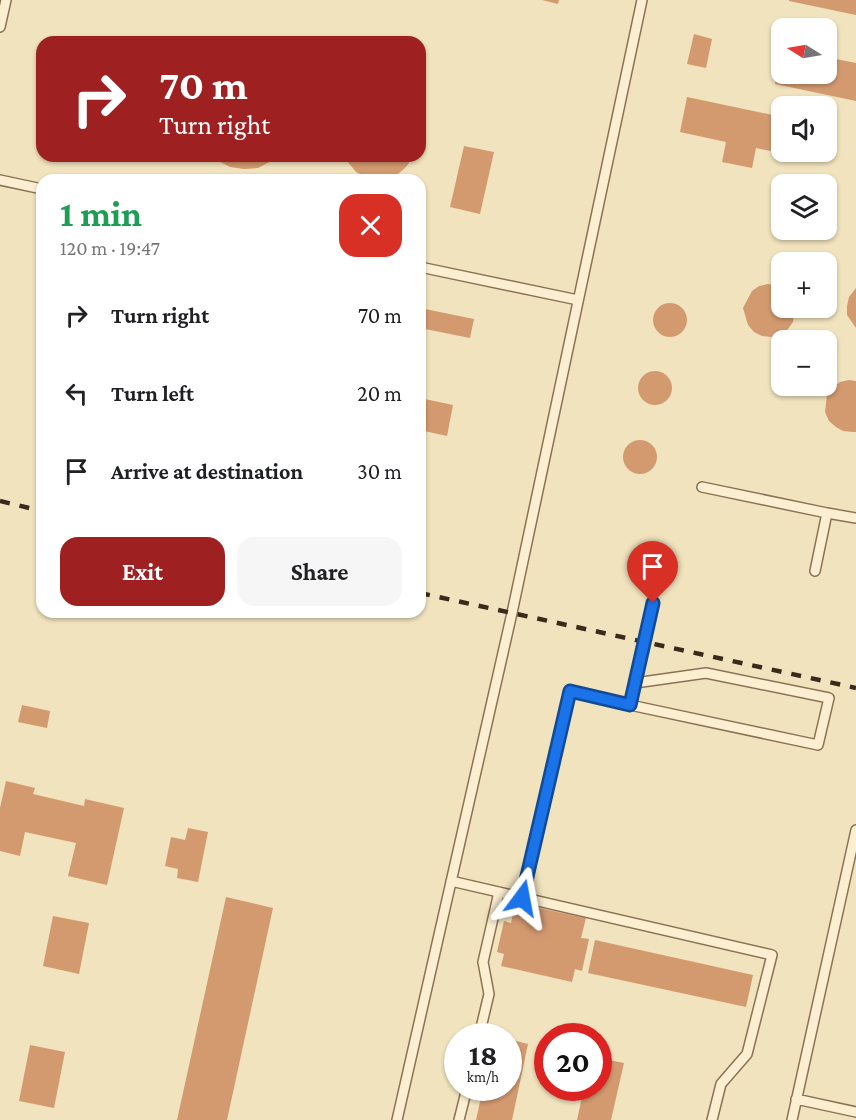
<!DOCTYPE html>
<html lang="en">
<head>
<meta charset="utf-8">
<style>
	body { margin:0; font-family:"Crimson Pro",serif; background:#f6f6f6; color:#202124; height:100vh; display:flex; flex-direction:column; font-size:22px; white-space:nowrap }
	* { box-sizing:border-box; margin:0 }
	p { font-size:20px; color:#757577 }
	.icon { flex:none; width:33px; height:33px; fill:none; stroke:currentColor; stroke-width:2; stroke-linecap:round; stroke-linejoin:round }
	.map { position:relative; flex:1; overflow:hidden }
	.sheet { position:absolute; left:36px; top:174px; width:390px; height:444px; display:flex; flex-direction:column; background:#fff; border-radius:18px; box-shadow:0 2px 4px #0004 }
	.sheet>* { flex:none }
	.guide { position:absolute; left:36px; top:36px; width:390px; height:126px; border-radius:18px; box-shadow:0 2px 4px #0004; background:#9f2020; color:#fff; overflow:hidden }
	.needle { width:39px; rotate:281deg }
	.buttons { position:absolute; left:771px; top:18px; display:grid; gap:12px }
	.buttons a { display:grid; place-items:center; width:66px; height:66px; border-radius:12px; background:#fff; box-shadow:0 2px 4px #0004; font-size:30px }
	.speed { position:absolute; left:444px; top:1023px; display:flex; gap:12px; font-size:30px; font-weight:700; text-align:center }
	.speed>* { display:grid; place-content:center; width:78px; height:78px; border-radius:50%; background:#fff; box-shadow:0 2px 4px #0004; line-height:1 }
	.speed small { font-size:15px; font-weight:400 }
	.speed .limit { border:9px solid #d22; background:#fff; color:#111 }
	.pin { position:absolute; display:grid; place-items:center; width:51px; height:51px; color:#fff; margin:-62px -26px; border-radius:50% 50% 50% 0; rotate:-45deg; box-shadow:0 0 6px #0007 }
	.pin .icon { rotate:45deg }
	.me { position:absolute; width:66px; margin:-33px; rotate:13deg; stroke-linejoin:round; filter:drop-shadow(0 0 4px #0008) }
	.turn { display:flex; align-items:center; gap:21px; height:126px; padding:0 24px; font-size:27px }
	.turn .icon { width:78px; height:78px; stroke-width:2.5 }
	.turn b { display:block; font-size:42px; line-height:51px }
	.round { display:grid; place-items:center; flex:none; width:63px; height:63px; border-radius:18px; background:#f6f6f6 }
	.headline { display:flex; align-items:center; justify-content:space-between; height:102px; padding:0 24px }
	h1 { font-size:36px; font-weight:700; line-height:45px; color:#1e9e55 }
	.cta { display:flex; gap:12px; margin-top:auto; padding:12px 24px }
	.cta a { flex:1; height:69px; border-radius:18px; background:#9f2020; color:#fff; font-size:24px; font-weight:700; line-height:69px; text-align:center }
	.cta a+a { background:#f6f6f6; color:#202124 }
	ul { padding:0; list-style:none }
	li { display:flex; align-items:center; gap:18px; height:78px; padding:0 24px }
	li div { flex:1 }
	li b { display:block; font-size:22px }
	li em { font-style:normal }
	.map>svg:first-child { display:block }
</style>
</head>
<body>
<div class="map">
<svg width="856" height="1120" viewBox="0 0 856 1120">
	<rect width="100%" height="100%" fill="#f1e3bd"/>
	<path fill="#d39a70" d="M542,0h17l-1,4z
		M789,0h67v15l-67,-14z
		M694,34l18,5 -6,29 -19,-4z
		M826,57l30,6v38l-81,-17 6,-24 1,14h44z
		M687,97l95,20v35h23l-1,6 -48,-10 -4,20 -30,-6 4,-20 -46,-10z
		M464,146l30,6 -14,62 -30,-7z
		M209,156h72l-23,12 -14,1 -14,-2z
		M343,156h71l-8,11 -8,7 -10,4 -11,1 -11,-2 -10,-5z
		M768,284l14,3v21h13l-2,14 -5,7 -8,6 -9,2 -9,-1 -8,-4 -6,-7 -5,-17 9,-17 7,-5z
		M856,288v40l-9,-13v-9l2,-9z
		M653 320a17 17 0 1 1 34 0a17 17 0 1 1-34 0Z
		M420,308l54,11 -4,19 -50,-10z
		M638 388a17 17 0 1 1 34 0a17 17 0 1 1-34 0Z
		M849,380l7,1v51h-3l-10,-1 -7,-4 -7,-6 -4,-9 2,-17 6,-8 7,-5z
		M420,398l33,7 -6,31 -27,-6z
		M623 457a17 17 0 1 1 34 0a17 17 0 1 1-34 0Z
		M22,705l28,6 -3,17 -29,-6z
		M6,781l29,7 -2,6 51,12 1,-7 39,9 -17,77 -39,-9 8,-33 -51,-11 -5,24 -20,-5v-43z
		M188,828l20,4 -10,50 -21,-4 1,-9 -13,-3 6,-29 14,3z
		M226,897l47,11 -46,212h-50z
		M515,903l71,15 -5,20 8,1 -7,32 -7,-2 -3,13 -71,-16 3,-12 -7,-2 7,-31 7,2z
		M53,916l36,7 -10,51 -36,-8z
		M595,940l158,35 -7,32 -158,-34z
		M508,1039l20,5 -16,76h-36l7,-32h25z
		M30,1045l35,7 -11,56 -35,-7z
		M598,1058l26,5 -13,57h-34l7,-32h14z"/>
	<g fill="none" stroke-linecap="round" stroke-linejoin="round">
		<g stroke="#8b7255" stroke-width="12">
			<path id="lane" d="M0,27l6,-27
				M0,180l42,9
				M420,267l158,33
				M702,487l125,26 -12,58
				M827,513l29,5
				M630,705l188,40 11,-47 -123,-25 -71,10
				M451,881l321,74 -25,99 -26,30 -9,36
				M522,898l48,-207 60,14 23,-102
				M479,1036l10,-42 -6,-32 16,-70
				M796,1099l60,13
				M397,1120l115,-507 130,-613
				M459,1120l8,-32
				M792,1120l64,-290"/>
		</g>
		<use href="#lane" stroke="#fcefd1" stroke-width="9"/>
		<path stroke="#392a1b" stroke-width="4.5" stroke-dasharray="10 10" stroke-linecap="butt" d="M0,501l42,10
			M420,593l436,95"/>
	</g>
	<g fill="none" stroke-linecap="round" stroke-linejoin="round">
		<g stroke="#114b97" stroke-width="15">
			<path id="route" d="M522,898l48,-207 60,14 23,-102"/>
		</g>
		<use href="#route" stroke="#1a73e8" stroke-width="10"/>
	</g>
</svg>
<div class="buttons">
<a><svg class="needle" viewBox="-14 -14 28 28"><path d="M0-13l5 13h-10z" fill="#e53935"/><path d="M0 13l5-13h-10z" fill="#757577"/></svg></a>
<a><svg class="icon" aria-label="sound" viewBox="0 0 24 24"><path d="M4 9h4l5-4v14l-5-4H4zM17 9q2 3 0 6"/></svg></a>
<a><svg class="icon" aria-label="layers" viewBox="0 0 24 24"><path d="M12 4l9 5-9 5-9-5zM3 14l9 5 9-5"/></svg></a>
<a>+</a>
<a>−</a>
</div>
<div class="speed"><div>18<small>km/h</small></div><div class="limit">20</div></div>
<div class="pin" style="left:653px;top:603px;background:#d93025"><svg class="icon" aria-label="arrive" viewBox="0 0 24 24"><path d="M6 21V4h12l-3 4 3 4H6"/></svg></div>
<svg class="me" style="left:522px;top:898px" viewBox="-20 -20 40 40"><path d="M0-17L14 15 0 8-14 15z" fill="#1a73e8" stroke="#fff" stroke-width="4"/></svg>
<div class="guide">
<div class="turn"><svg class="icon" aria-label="right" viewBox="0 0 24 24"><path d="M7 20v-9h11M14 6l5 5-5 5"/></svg><div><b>70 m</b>Turn right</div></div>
</div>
<section class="sheet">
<div class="headline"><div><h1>1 min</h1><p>120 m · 19:47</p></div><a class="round" style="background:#d93025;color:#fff"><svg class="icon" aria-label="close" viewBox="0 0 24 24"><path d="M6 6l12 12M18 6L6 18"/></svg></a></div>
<ul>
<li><svg class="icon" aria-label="right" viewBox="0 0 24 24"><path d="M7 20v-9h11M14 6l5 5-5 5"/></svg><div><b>Turn right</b></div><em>70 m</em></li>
<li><svg class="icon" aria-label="left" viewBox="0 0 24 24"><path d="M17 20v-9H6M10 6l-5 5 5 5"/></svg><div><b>Turn left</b></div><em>20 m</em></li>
<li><svg class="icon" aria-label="arrive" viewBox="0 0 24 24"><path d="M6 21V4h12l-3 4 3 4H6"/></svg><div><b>Arrive at destination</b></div><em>30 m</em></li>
</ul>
<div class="cta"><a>Exit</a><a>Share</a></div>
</section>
</div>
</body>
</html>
